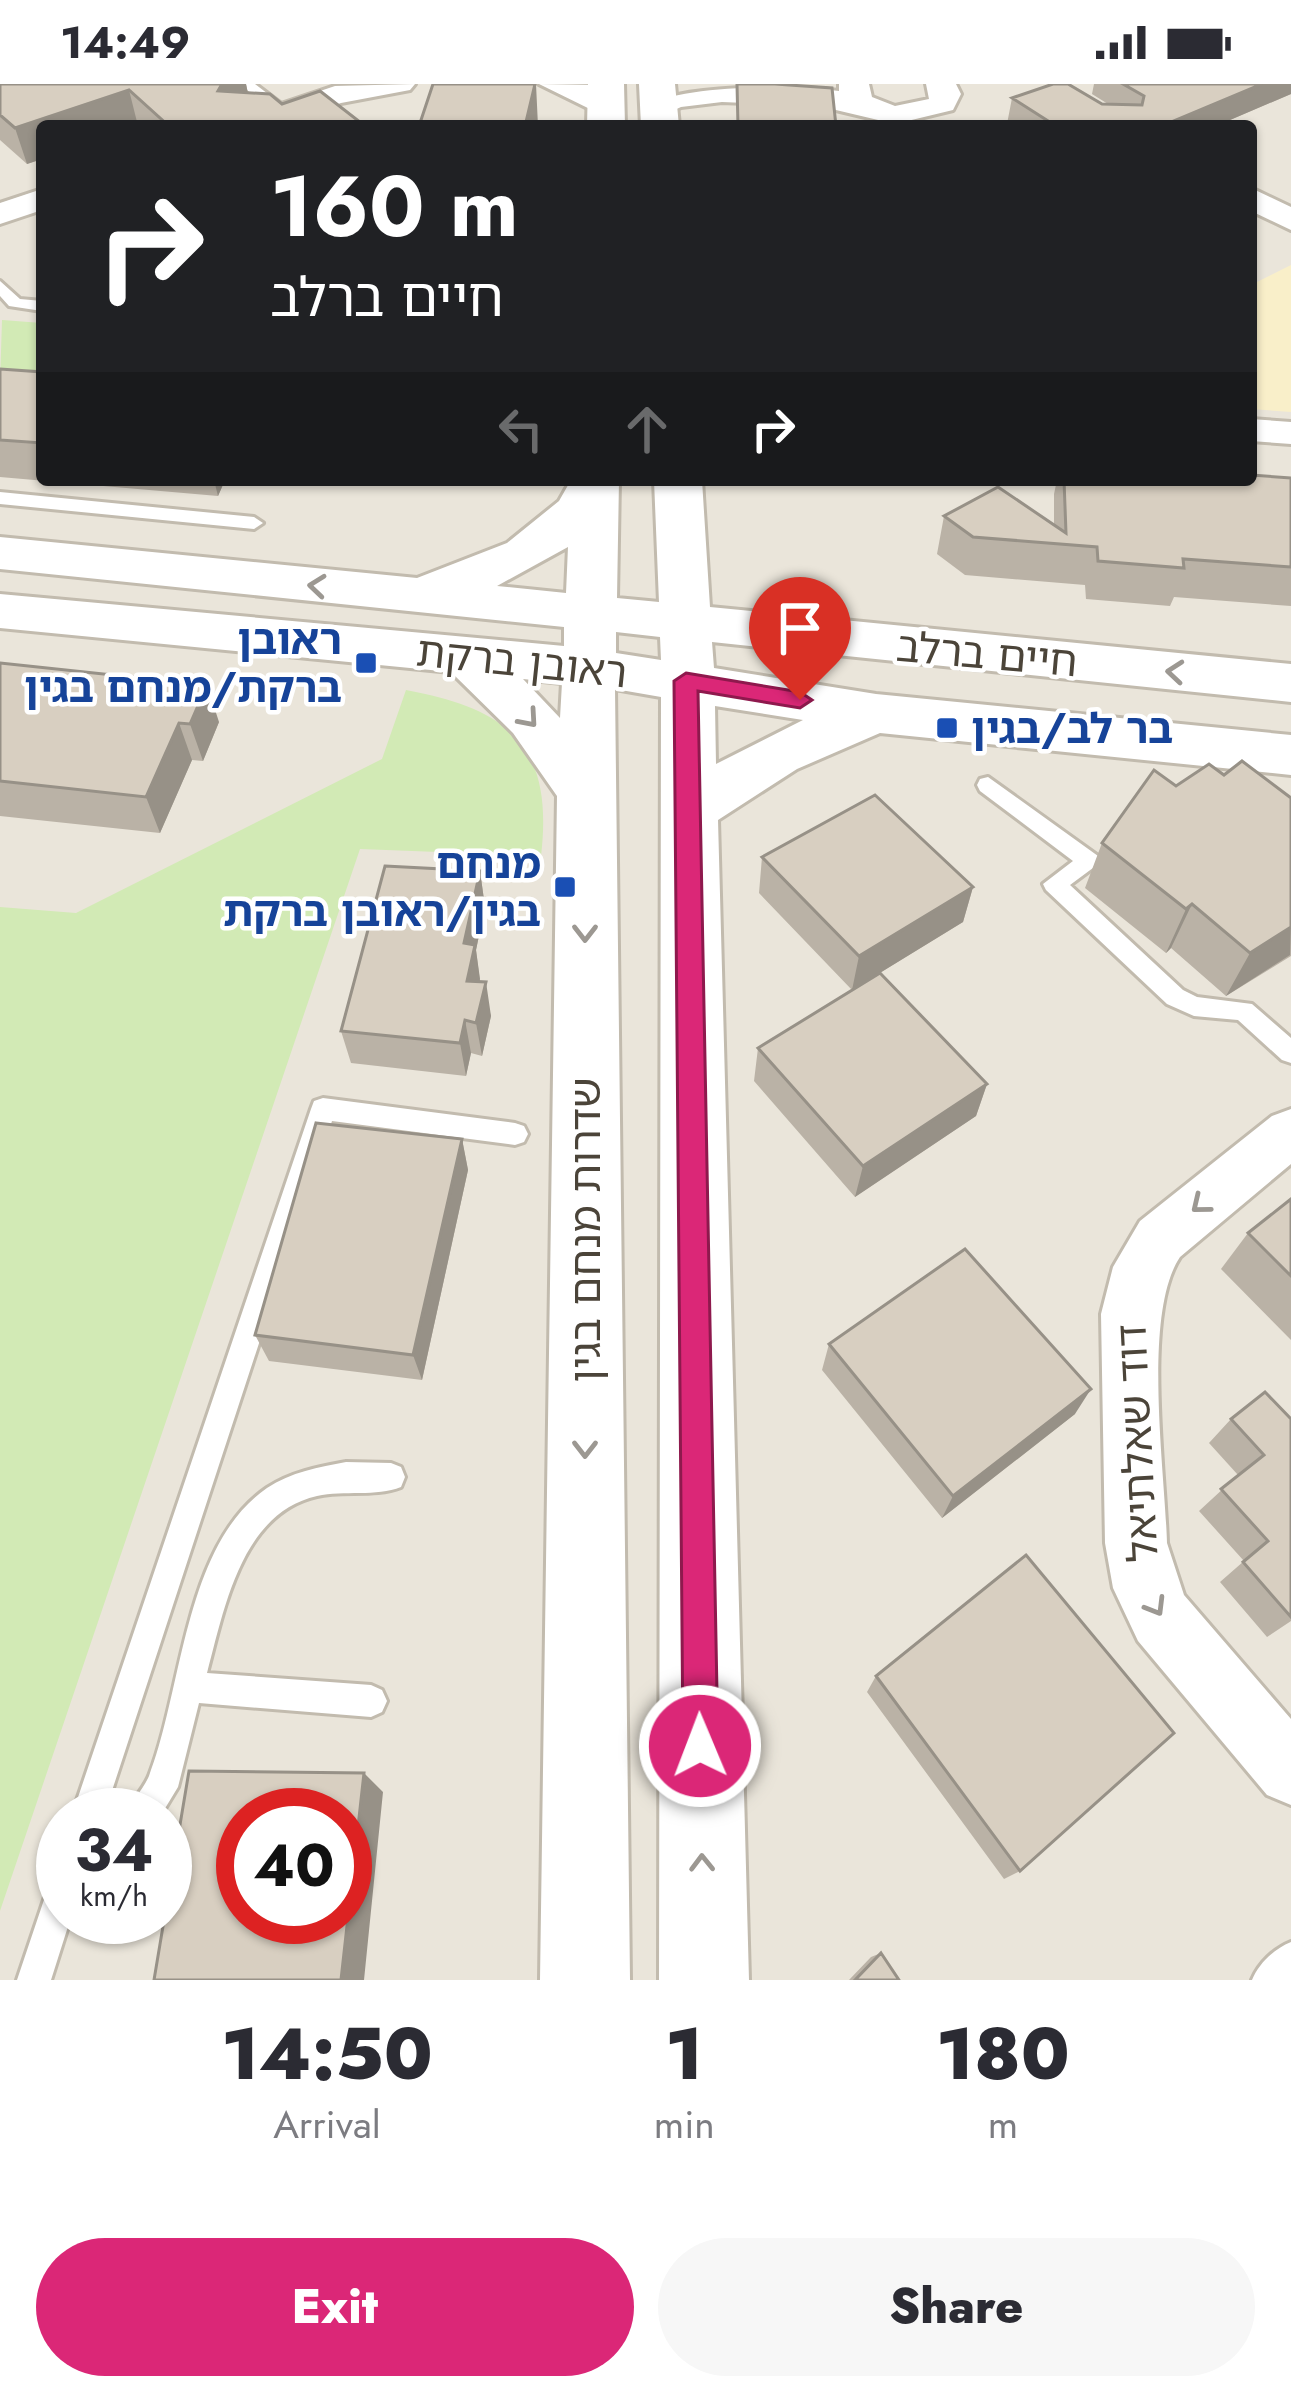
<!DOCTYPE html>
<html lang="en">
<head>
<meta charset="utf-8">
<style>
	body { margin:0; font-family:Jost,"Noto Sans Hebrew",sans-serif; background:#f7f7f7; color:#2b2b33; height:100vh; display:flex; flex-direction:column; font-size:45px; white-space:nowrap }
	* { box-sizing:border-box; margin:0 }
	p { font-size:39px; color:#7c7c81 }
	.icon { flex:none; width:66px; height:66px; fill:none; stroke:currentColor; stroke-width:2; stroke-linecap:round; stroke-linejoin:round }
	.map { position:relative; height:1896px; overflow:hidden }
	.details { display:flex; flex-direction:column; background:#fff; flex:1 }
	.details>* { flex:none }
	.top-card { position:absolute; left:36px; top:36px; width:1221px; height:366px; border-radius:12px; box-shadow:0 3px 9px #0004; background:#202124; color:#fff; overflow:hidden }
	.speed { position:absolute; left:36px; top:1704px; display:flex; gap:24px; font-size:60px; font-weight:700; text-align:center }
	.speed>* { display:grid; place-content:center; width:156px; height:156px; border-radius:50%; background:#fff; box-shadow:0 3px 9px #0004; line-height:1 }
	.speed small { font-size:30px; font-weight:400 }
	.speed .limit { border:18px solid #d22; background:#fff; color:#111 }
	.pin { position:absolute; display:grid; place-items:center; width:102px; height:102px; color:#fff; margin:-123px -51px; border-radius:50% 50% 50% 0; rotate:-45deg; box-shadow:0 0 12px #0007 }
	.pin .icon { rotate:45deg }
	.me { position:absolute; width:132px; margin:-66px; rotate:359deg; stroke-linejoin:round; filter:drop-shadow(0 0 9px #0008) }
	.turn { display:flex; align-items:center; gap:42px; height:252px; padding:0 36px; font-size:54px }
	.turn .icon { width:156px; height:156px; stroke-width:2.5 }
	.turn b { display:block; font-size:84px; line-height:102px }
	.lanes { display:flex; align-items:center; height:114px; padding:0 36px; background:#0003; justify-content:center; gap:60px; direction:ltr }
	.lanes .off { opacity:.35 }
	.eta { display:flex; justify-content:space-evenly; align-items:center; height:204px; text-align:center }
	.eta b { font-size:72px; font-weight:800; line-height:84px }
	.primary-button { display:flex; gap:24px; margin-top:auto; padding:24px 36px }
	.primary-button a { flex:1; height:138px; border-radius:72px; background:#db2777; color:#fff; font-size:48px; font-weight:800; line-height:138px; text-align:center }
	.primary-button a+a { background:#f7f7f7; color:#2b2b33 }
	.status { display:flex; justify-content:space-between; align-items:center; height:84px; padding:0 60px; background:#fff; direction:ltr }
	.status svg { height:33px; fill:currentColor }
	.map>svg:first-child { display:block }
</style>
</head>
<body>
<div class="status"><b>14:49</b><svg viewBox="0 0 49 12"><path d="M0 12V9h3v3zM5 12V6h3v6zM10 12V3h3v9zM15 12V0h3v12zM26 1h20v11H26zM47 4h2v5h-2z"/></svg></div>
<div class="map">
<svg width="1291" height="1896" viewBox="0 0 1291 1896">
	<rect width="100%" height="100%" fill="#f6f3ec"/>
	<path fill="#eae5da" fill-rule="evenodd" d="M0,0h1291v1896h-1291zM42,42h1209v354h-1209zM63,1731h102v102h-102zM243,1731h102v102h-102z"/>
	<path fill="#d2eab5" d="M2,236l40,3v64l-42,-3z
		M406,606c103,19 148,56 135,166l-181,-7 -360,1062v-1004l76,6 306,-154z"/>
	<path fill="#f9efc9" d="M1291,181v147l-40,-3v-124z"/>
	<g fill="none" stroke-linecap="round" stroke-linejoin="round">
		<g stroke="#c2bbae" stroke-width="6">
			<path id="service" d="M239,0h16l34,26 -12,3z
				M0,197l20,18 22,2v10l-33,-5 -9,-10z
				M0,408l254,25 9,6 -9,6 -254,-25z
				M988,693l110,79 3,6 -31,23 113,105 14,7 55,7 39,34v25l-9,-3 -44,-40 -44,-4 -27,-12 -121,-114 -3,-6 30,-23 -93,-70 -3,-6 3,-6z
				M323,1014l192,25 9,3 4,8 -4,8 -9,3 -183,-24 -228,694h-32l239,-706 3,-8z
				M346,1378l45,1 10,4 4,10 -4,10c-25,10 -57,3 -84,9 -76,17 -93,114 -110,177l164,12 11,5 5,11 -5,11 -11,5 -172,-14 -21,84 -17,28h-36c6,-14 18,-25 24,-39 34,-87 35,-231 118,-288 24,-16 52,-21 79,-26z
				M63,1790v43h8l-20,63h-34l34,-101z
				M1291,1858v38h-39c7,-17 22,-31 39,-38z"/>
		</g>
		<g stroke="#c2bbae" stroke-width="6">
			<path id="minor" d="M415,0l-5,6 -69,13 -67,23h-44l4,-6 101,-34z
				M539,0l57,1 26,21 -4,6h-22z
				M839,0h30l3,13 23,9 34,-7 -3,-15h30l5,10 -8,16 -58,14 -76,-18 -97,-4 -41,5 -22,10 -15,-9c31,-24 150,-23 195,-17z
				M1251,104l40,19v23l-40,-19z
				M42,105v21l-42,14v-21z
				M1251,335l40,3v22l-40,-3z
				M1291,1025v55l-111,93c-38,57 -15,214 -13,286l17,52 107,124v86l-24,-10 -129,-154 -25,-53 -8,-45 -4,-229 12,-47 27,-46 132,-105z"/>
		</g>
		<g stroke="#c2bbae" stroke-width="6">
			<path id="tertiary" d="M588,0h36l1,42h-38z
				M639,0h36l4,42h-38z
				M571,396h48l-2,118 42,4 -5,-122h48l8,127 581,57v38l-579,-60 2,26 162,26 415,41v40l-411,-42 -83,36 -79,51 31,1160h-90l2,-1283 -46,-8 15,1291h-90l17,-1184 -44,-63 -62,-61 -451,-44v-34l564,52v-19l-564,-58v-32l417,41 90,-35 52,-42zM568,463l-2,46 -69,-7zM616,548l44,5 1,23 -45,-7zM523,595l39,4 -2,35zM715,622l88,14 -87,44z"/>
		</g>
		<use href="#service" fill="#fff" fill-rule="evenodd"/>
		<use href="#minor" fill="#fff" fill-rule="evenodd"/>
		<use href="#tertiary" fill="#fff" fill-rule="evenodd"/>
	</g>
	<path fill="#bab2a6" d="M0,0h246l2,9 117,33h-323v33l-15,5 -27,-24z
		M1094,0h197v10l-75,32h-206l-3,-2 5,-26 96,6 -16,-10z
		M0,285l42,3v108h183l-7,16 -218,-19z
		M1291,394v128l-117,-9 -4,9 -84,-7 -1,-14 -120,-10 -28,-21 7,-38 110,9v-31l3,-14h194z
		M0,579l219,59 -16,39 -11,-1 -32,73 -160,-17z
		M1224,691l67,23v158l-65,40 -55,-48 -5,5 -81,-65 17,-45 74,-57z
		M762,773l211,30 -10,35 -111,68 -93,-97z
		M480,787l5,36 -9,43 4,32 11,34 -9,40 -11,-3 -5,23 -115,-13 -10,-32z
		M758,964l229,36 -11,32 -121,81 -101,-116z
		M462,1055l6,31 -46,210 -153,-19 -14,-26z
		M1291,1115v141l-70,-71 27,-36z
		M829,1260l246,70 -133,104 -120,-148z
		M1231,1335h60v202l-24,16 -47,-55 24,-21 -45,-50 39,-36 -29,-32z
		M876,1592l144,195 -16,8 -137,-187z
		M881,1869l18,27h-50l22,-23z"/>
	<path fill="#979187" d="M222,0h24l5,25 -33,-18z
		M536,0l2,42h-13z
		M1262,0h29v10l-75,32h-54z
		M129,6l9,36h-96v33l-15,5 -12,-36z
		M214,396h11l-7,16z
		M207,601l12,37 -16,39 -13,-37z
		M179,639l13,37 -32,73 -14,-36z
		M480,787l5,36 -9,43 4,29 -8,36 -5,-34 -3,-38z
		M973,803l-10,35 -111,68 7,-34z
		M1192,820l-21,44 -5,5 20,-44z
		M1291,843l-1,28 -64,41 24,-43z
		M486,898l5,34 -9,40 -6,-33z
		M465,936l6,33 -5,23 -6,-33z
		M987,1000l-11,32 -121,81 8,-31z
		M462,1055l6,31 -46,210 -9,-25z
		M1091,1305l-16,25 -133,104 11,-22z
		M364,1689l19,19 -19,188h-23z"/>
	<path fill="#d8cfc1" stroke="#979187" stroke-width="3" fill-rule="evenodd" d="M0,0h222l-4,7 52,3 12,10 38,-13 45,35h-196l-40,-36 -114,38 -15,-13z
		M433,0h102l-10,42h-106z
		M737,0h38l57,4 4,38h-98z
		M1053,0h15l34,20 40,1 2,-9 -21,-12h139l-100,42h-106l-44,-28z
		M0,285l42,3v71l-42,-3z
		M1251,391l40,3v89l-108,-8 1,9 -86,-7 -1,-14 -124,-10 -29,-21 54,-29 68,46 -2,-53h187z
		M0,579l207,22 -17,39 -11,-1 -33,74 -146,-16z
		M1242,677l49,37v129l-41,26 -58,-49 -6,5 -84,-66 52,-73 22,16 33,-22 15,11z
		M875,711l98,92 -114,69 -97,-99z
		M385,782l95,5 -16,72 11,2 -8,36 19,1 -10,41 -11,-3 -5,23 -119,-12z
		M880,889l107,111 -124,82 -105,-118z
		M316,1039l146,16 -49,216 -158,-20z
		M1291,1115v77l-43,-43z
		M965,1165l126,140 -138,107 -124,-152z
		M1265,1308l26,27v198l-48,-55 25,-21 -47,-52 43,-34 -33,-36z
		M1026,1471l148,178 -154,138 -144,-195z
		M189,1687l175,2 -23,207h-187zM243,1731h102v102h-102z
		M881,1869l18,27h-44z"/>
	<defs><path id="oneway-chevron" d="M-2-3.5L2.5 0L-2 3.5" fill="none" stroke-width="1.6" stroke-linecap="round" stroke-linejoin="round" transform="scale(3)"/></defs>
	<g stroke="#9c9892">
		<use href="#oneway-chevron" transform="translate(317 502) rotate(-174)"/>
		<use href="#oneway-chevron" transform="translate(1175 588) rotate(-175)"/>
		<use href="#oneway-chevron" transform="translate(529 635) rotate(49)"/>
		<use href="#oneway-chevron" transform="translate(585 849) rotate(90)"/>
		<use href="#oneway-chevron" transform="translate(1200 1121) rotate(141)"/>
		<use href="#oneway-chevron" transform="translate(585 1365) rotate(90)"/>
		<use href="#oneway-chevron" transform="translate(1156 1523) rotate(59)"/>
		<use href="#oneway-chevron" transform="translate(702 1779) rotate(-91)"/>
	</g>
	<path fill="#db2777" stroke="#8e194d" stroke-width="3" d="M686,589l114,19 12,8 -12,8 -102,-17 20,1055 -5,13 -13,5 -12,-5 -5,-13 -9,-1065z"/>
	<g fill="#1a4fb4" stroke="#fff" stroke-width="4.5">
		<rect x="354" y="567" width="24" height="24" rx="6"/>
		<rect x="935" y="632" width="24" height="24" rx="6"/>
		<rect x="553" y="791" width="24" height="24" rx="6"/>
	</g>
	<g text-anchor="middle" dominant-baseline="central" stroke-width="9" stroke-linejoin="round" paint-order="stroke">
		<g font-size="42" font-weight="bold" fill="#164399" stroke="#fff" text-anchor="end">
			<text x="342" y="555">ראובן<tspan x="342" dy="48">ברקת/מנחם בגין</tspan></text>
			<text x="971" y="644" text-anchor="start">בר לב/בגין</text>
			<text x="541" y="779">מנחם<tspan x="541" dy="48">בגין/ראובן ברקת</tspan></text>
		</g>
		<g font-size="42" fill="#4b4439" stroke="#fff">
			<text transform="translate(987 570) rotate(5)">חיים ברלב</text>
			<text transform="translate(522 578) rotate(6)">ראובן ברקת</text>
			<text transform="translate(585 1146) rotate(-90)">שדרות מנחם בגין</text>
			<text transform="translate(1137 1359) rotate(-93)">דוד שאלתיאל</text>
		</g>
	</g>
</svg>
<div class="speed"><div>34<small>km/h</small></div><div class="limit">40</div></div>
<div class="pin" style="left:800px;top:616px;background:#d93025"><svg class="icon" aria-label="arrive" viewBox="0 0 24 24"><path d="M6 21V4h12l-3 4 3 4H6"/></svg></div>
<svg class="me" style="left:700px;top:1662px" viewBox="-20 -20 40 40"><circle r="17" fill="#db2777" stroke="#fff" stroke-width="3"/><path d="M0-11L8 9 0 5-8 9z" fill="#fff"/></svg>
<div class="top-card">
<div class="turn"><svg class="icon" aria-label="right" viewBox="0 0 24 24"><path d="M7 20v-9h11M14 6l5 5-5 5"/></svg><div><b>160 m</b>חיים ברלב</div></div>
<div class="lanes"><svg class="icon off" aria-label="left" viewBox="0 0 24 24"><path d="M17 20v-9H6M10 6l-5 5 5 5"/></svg><svg class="icon off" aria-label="ahead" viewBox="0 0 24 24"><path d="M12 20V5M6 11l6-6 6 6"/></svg><svg class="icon" aria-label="right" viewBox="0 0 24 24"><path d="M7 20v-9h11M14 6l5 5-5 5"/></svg></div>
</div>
</div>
<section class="details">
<div class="eta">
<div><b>14:50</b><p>Arrival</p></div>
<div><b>1</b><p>min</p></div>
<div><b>180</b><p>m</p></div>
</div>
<div class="primary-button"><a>Exit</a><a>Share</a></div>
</section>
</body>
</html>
